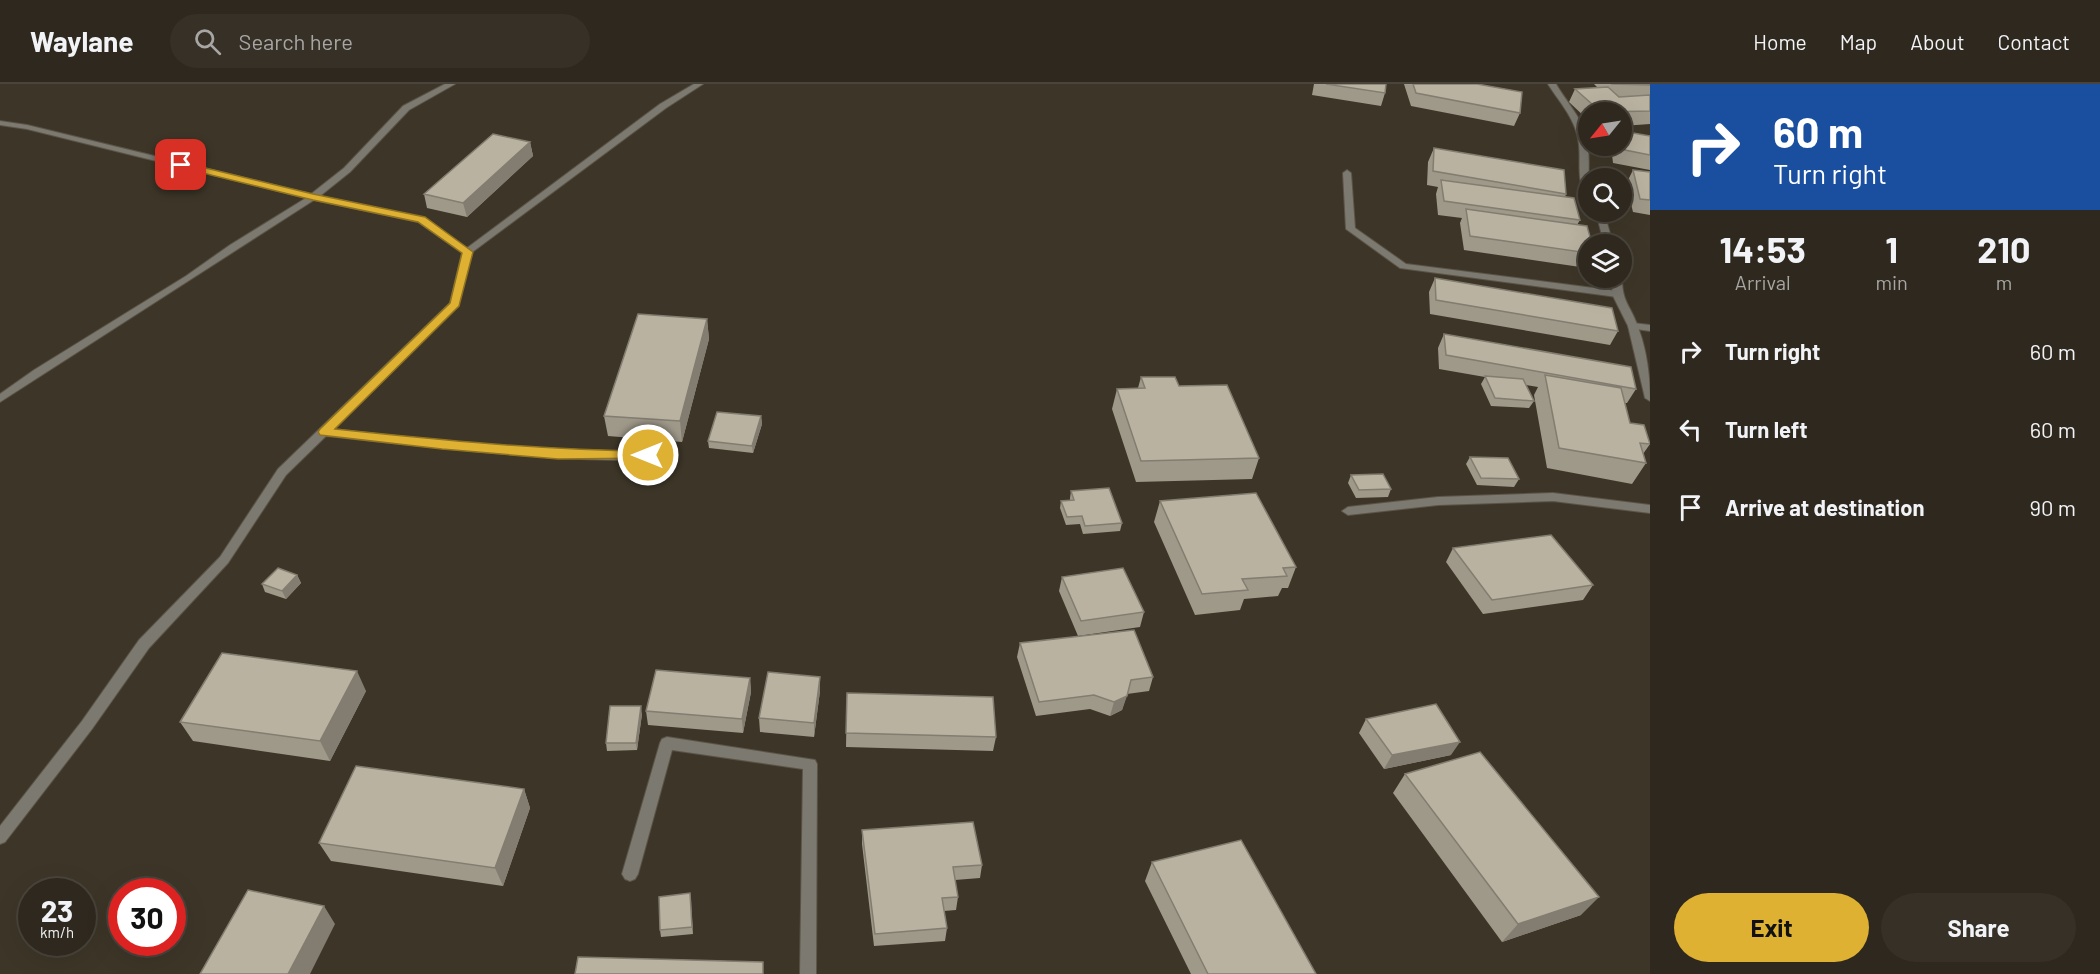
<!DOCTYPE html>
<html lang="en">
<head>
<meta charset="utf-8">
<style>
	body { margin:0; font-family:Barlow,sans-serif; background:#363027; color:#f1f3f6; height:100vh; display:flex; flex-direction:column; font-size:22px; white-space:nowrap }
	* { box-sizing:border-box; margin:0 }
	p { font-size:20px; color:#a7a6a4 }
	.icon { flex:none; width:33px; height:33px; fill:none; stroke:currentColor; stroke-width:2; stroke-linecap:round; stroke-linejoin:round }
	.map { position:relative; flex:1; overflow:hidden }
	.panel { display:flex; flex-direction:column; background:#2e281e; width:450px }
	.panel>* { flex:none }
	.banner { background:#1a4fa0; color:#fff; overflow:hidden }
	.needle { width:39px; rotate:240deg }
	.controls { position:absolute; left:1578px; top:18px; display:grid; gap:12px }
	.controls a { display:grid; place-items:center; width:54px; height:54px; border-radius:50%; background:#2e281e; box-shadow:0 6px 24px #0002,0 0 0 2px #49443c; font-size:30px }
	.speed { position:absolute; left:18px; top:794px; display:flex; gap:12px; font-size:30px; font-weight:700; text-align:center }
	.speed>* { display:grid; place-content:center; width:78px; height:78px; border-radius:50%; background:#2e281e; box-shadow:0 6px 24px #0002,0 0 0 2px #49443c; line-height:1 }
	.speed small { font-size:15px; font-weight:400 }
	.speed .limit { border:9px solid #d22; background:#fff; color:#111 }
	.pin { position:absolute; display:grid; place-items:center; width:51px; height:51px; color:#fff; margin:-26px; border-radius:12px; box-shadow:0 3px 9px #0006 }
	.me { position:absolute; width:66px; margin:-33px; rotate:270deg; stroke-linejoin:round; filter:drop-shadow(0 0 4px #0008) }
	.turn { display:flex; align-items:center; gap:21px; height:126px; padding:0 24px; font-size:27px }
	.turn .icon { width:78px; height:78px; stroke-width:2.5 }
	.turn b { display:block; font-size:42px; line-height:51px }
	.eta { display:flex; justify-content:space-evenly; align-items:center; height:102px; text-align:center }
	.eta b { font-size:36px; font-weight:700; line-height:42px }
	.button { display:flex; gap:12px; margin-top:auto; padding:12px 24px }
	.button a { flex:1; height:69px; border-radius:36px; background:#deb133; color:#111; font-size:24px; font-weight:700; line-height:69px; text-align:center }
	.button a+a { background:#363027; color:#f1f3f6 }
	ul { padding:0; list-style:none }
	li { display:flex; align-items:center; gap:18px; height:78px; padding:0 24px }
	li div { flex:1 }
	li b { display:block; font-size:22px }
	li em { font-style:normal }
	header { display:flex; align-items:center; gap:36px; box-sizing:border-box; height:84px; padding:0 30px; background:#2e281e; border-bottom:2px solid #49443c }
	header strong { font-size:28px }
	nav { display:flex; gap:33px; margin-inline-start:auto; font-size:21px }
	.search { width:420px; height:54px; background:#363027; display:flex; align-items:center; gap:15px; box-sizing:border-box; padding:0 21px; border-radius:33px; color:#a7a6a4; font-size:22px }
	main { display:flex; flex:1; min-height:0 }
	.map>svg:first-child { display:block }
</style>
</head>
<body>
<header>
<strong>Waylane</strong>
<div class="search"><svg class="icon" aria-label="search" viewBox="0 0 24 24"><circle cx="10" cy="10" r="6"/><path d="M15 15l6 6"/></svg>Search here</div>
<nav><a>Home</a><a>Map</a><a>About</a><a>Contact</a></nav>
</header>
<main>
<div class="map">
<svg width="1650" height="890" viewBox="0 0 1650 890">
	<rect width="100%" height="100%" fill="#3d3628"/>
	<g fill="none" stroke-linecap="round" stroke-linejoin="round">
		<g stroke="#5b5447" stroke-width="2">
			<path id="lane" d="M1347,86l4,3 4,55 51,36 211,27 5,3 -5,3 -217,-29 -54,-39 -3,-56z
				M1633,239l17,2v6l-21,-3 -1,-2z
				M1553,409l97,12v8l-97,-12 -115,4 -90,10 -6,-4 6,-4 90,-10z"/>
		</g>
		<g stroke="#5b5447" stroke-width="2">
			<path id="street" d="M445,0h10l-46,26 -59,62 -30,24 104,22 43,30 193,-144 34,-20h9l-37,24 -195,145 -13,53 -125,123c105,12 209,23 315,22l6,4c-17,17 -288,-15 -328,-19l-40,39 -58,88 -79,85 -57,81 -87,113 -5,2v-18l82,-105 57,-81 81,-83 58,-88 172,-166 12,-50 -44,-31 -104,-22 -314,202v-8l34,-24 152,-94 44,-31 76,-47 -279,-69 -27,-4v-4l27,4 284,69 33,-26 59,-62z
				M1548,0h8c8,14 19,26 26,41 10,21 6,48 6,71l-3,-1c-10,-19 -2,-41 -8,-61 -5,-19 -19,-34 -29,-50z
				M1596,128h8l9,32h-9z
				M1613,194h9c0,25 9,28 16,49 9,24 12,49 12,74l-5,-3 -17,-72 -16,-32z
				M667,653l148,23 2,4 -1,210h-16l3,-205 -131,-19 -34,124 -3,5 -5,2 -5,-2 -3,-5 38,-131 2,-4z"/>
		</g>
		<use href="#lane" fill="#7c7971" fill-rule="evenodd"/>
		<use href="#street" fill="#7c7971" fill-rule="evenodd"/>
	</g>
	<path fill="#9f998a" d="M1314,0h72l-1,9 -4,13 -69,-11z
		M1404,0h73l43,29 -6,13 -103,-20z
		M1594,0h56v40l-28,2v-14h-34v8l-19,-18 6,-13 23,-1z
		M1650,52v34l-37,-7 -2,-17h11z
		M530,58l3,14 -66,61 -40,-9 -3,-14z
		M1434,64l132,46 -1,3 15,23 -3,5 11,19v21l-1,3 -123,-18 -4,-27 2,-5 -24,-3 -2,-21 2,-7 -11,-2 1,-23z
		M1633,86l17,2v43l-17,-3 -7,-28z
		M1435,194l183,53 -8,14 -180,-31 -1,-22z
		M707,235l2,20 -27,103 -74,-6 -4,-20z
		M1444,250l192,55 -9,14h-2l5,20 20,21 -7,10 3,9 -14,21 -85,-16 -13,-73 4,-8 -12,-2 8,16 -5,7 -38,-2 -10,-22 4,-7 -46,-8 -1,-21z
		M1141,293l38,9 80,72 -7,21 -116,3 -24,-73 5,-20 21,-1z
		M761,332l1,8 -9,29 -44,-5 -1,-7z
		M1470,373l49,22 -5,8 -37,-2 -11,-21z
		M1351,391l40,14 -3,8 -32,1 -8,-15z
		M1071,407l51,32 -2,8 -37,3 -3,-10 -14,1 -6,-17 1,-7 9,-1v-2z
		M1160,417l136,66 -8,21h-6l-4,8 -34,3 -4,11 -45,5 -41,-93z
		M1453,464l140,37 -10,15 -100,14 -37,-52z
		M297,491l4,8 -15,16 -21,-7 -3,-8z
		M1062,493l82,35 -4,15 -62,9 -19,-45z
		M1020,559l133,34 -4,14 -22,3 -5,16 -12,6 -20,-7 -54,7 -19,-59z
		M820,593v14l-6,46 -54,-5 -1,-14z
		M750,594l1,14 -8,41 -95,-8 -2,-14z
		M366,607l-36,70 -137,-20 -13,-19z
		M847,609l149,44 -3,14 -147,-4z
		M642,630l-5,36 -30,1 -1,-8z
		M1366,635l85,36 -67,14 -25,-36z
		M1405,690l176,141 -79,27 -109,-149z
		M524,705l6,19 -27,78 -172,-25 -12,-18z
		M862,746l120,35 -2,13 -25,2 3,17 -2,13 -12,1 3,17 -2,13 -71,5 -12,-102z
		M1152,778l164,112h-125l-46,-93z
		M690,809l3,41 -32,3 -1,-7z"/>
	<path fill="#827d70" d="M530,58l3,14 -66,61 -4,-14z
		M707,235l2,20 -27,103 -2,-21z
		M761,332l1,8 -9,29 -1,-7z
		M297,491l4,8 -15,16 -4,-8z
		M357,587l9,20 -36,70 -10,-20z
		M820,593v14l-6,46v-14z
		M750,594l1,14 -8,41 -1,-14z
		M1127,612l-5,14 -12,6 4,-14z
		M641,622l1,8 -5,36 -1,-7z
		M1460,658l-9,13 -67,14 8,-14z
		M524,705l6,19 -27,78 -8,-18z
		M690,809l1,7 2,34 -1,-7z
		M1599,813l-18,18 -79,27 16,-18z
		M324,822l11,18 -25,50h-22z"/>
	<path fill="#b9b2a0" stroke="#827d70" stroke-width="1.5" d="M1326,0h60l-1,9z
		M1413,0h64l45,8 -2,21 -104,-20z
		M1611,0h39v1z
		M1608,3l11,10 31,-2v16l-49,1 -26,-23z
		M1622,47l28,5v19l-30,-6 -1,-3h3z
		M493,50l37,8 -67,61 -39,-9z
		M1434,64l130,22 2,24 -133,-23z
		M1633,86l17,2v28l-10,-1z
		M1441,96l133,18 6,22 -136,-19z
		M1466,125l121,17 5,18h-4v9l-118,-17z
		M1435,194l177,30 6,23 -182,-31z
		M638,230l69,5 -27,102 -76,-5z
		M1444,250l187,33 5,22 -190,-34z
		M1545,291l76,13 9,35 14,2 6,19 -10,-1 6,20 -87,-15z
		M1485,292l38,3 11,22 -39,-3z
		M1141,293h34l4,9 48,-1 32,73 -118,3 -24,-72 28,-1z
		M717,328l44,4 -9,30 -44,-5z
		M1470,373l38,1 11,21 -38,-1z
		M1383,390l8,15 -32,1 -8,-15z
		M1109,404l13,35 -37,3 -3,-10 -15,1 -6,-16 13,-1 -3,-9z
		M1256,409l40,74 -13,1 4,8 -45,3 6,11 -46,4 -42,-93z
		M1551,451l42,50 -101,15 -39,-52z
		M278,484l19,7 -15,16 -20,-7z
		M1123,484l21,44 -63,9 -19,-44z
		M1134,546l19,47 -22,3 -4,16 -13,6 -20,-7 -55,7 -19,-59z
		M222,569l135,18 -37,70 -140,-19z
		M656,586l94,8 -8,41 -96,-8z
		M768,588l52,5 -6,46 -55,-5z
		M847,609l146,4 3,40 -150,-4z
		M1436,620l24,38 -68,13 -26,-36z
		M610,622h31l-5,37h-30z
		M1480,668l119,145 -81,27 -113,-150z
		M356,682l168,23 -29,79 -176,-25z
		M973,738l9,43 -29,2 5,30 -16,1 5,30 -72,6 -13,-104z
		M1241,756l75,134h-108l-56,-112z
		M248,806l76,16 -36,68h-88z
		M690,809l2,34 -32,3 -1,-33z
		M578,873l185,5v12h-188z"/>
	<path fill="#deb133" stroke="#907321" stroke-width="1.5" d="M181,78l132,32 112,23 48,35 -14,54 -124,123c105,11 207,21 313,22l6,4 -2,3 -94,1 -116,-10 -122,-14 -2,-3 2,-3 130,-126 12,-50 -44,-31 -105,-22 -135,-33v-4z"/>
</svg>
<div class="controls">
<a><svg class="needle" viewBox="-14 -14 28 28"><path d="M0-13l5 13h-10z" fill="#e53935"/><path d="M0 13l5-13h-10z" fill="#a7a6a4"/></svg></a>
<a><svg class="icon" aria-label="search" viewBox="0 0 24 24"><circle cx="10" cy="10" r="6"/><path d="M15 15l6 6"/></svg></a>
<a><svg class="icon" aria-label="layers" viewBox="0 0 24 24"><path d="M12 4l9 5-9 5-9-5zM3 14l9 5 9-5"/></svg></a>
</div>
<div class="speed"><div>23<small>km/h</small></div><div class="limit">30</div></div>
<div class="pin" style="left:181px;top:81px;background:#d93025"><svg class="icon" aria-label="arrive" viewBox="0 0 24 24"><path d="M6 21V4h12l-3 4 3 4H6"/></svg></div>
<svg class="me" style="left:648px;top:371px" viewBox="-20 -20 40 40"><circle r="17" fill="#deb133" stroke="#fff" stroke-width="3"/><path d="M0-11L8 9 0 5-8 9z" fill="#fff"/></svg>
</div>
<section class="panel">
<div class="banner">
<div class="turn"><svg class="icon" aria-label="right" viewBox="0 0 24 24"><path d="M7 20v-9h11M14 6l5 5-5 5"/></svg><div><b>60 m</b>Turn right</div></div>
</div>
<div class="eta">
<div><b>14:53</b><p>Arrival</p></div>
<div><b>1</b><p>min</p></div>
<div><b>210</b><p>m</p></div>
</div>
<ul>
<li><svg class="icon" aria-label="right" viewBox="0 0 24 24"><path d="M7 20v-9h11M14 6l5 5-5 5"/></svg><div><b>Turn right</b></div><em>60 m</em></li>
<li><svg class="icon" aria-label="left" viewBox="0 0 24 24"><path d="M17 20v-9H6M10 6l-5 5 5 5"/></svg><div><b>Turn left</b></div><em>60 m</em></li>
<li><svg class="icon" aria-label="arrive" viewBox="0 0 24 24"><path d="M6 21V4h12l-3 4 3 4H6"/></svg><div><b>Arrive at destination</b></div><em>90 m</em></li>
</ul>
<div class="button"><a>Exit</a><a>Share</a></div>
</section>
</main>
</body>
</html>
